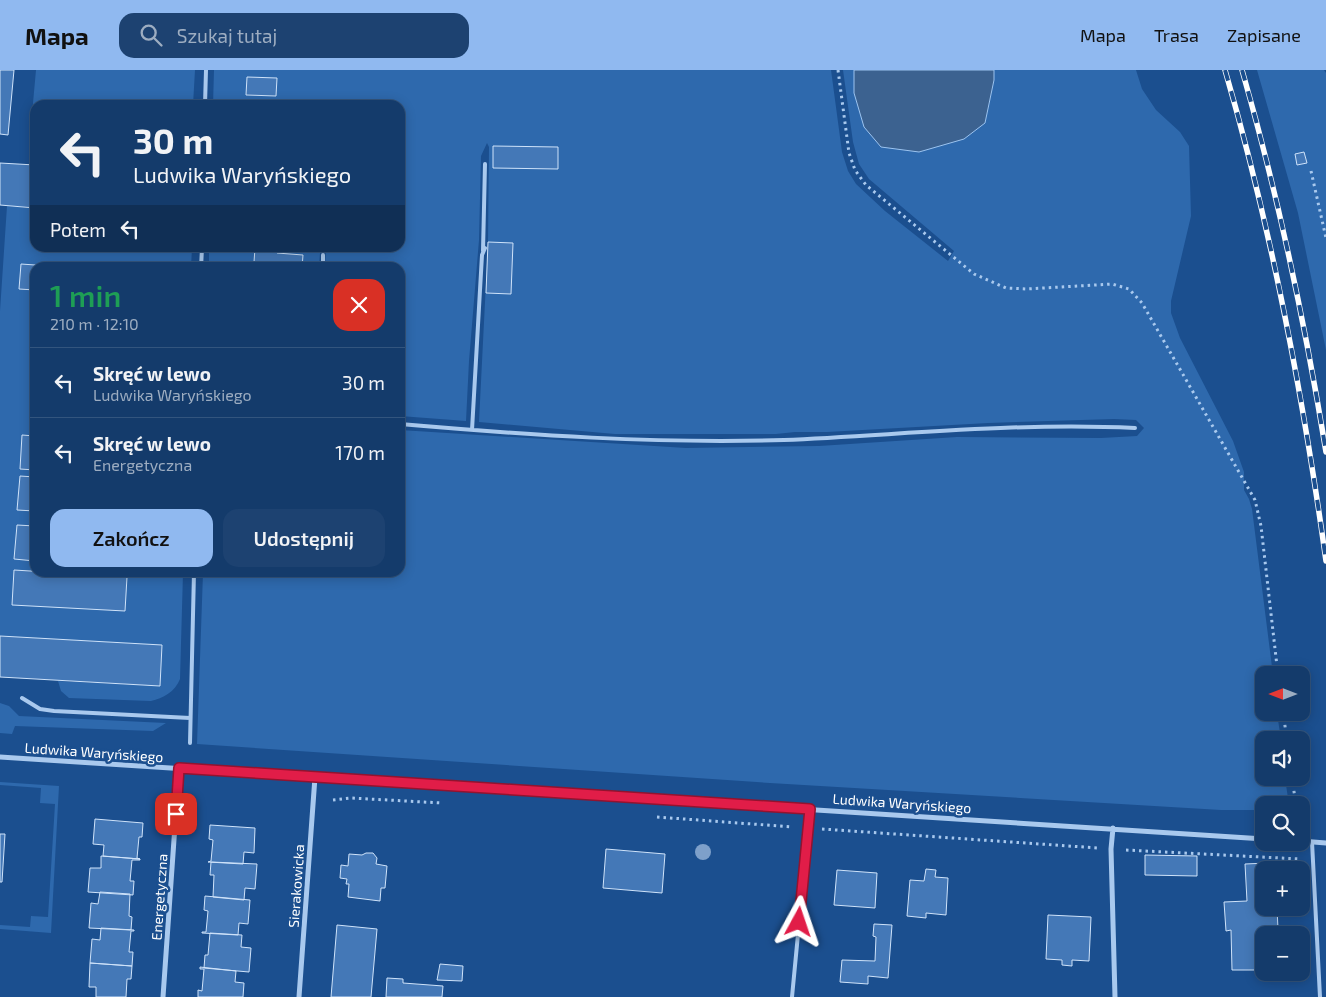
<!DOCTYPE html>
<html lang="pl">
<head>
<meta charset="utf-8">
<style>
	body { margin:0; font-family:"Exo 2",sans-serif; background:#1d4271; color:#f1f3f6; height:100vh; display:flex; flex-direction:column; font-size:19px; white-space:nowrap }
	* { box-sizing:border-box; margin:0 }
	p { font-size:16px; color:#9dadc1 }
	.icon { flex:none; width:28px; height:28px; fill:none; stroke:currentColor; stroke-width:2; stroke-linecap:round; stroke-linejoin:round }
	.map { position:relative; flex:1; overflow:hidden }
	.sheet { position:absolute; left:30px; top:192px; width:375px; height:315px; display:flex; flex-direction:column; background:#143b6b; border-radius:15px; box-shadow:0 2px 12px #0003,0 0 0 1px #33557e }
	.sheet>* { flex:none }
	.top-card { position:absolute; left:30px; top:30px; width:375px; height:152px; border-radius:15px; box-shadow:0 2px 12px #0003,0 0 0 1px #33557e; background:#143b6b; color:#f1f3f6; overflow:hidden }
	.needle { width:32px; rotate:270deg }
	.buttons { position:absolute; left:1255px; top:596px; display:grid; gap:10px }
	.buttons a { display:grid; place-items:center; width:55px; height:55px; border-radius:10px; background:#143b6b; box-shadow:0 2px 12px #0003,0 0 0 1px #33557e; font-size:25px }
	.pin { position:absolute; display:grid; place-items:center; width:42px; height:42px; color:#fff; margin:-21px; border-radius:10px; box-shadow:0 2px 8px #0006 }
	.me { position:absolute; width:55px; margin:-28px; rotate:5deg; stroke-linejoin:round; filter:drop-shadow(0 0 4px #0008) }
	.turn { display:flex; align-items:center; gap:18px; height:105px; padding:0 20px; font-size:22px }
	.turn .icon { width:65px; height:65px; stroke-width:2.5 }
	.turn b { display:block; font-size:35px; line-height:42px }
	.then { display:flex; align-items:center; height:48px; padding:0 20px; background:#0003; gap:10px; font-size:19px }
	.round { display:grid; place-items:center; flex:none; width:52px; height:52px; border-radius:15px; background:#1d4271 }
	.summary { display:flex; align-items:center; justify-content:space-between; height:85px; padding:0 20px }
	h1 { font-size:30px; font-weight:600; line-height:38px; color:#1e9e55 }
	.action { display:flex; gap:10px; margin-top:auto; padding:10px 20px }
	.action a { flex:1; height:58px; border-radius:15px; background:#90b9f0; color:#111; font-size:20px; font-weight:600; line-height:58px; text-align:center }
	.action a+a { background:#1d4271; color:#f1f3f6 }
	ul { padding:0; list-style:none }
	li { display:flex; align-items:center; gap:15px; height:70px; padding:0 20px; border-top:1px solid #33557e }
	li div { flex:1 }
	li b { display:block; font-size:19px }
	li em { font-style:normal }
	header { display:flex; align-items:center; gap:30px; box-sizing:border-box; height:70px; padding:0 25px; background:#90b9f0; color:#111 }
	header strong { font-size:24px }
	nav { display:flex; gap:28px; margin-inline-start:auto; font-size:18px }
	.search { width:350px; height:45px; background:#1d4271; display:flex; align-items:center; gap:12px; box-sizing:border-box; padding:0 18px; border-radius:15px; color:#9dadc1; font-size:19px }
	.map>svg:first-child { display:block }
</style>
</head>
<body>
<header>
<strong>Mapa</strong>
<div class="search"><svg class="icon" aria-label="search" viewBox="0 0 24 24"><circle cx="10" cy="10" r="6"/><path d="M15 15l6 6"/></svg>Szukaj tutaj</div>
<nav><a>Mapa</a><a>Trasa</a><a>Zapisane</a></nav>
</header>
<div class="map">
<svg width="1326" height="927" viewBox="0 0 1326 927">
	<rect width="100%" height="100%" fill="#1b4f8f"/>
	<path fill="#2e69ad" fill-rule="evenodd" d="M36,0h159l-2,35h-158v31h-5z
		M214,0h617l11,82 6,19 8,13 29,27 63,50 6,-10 -85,-72 -10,-15 -6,-22 -10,-72h11v23l131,30 9,-43v-10h142l6,19 14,21 24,22 9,14 2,70 -20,85v12l9,25 53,103 11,31v18l5,9 3,10 21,166h-9v37l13,1 4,27h-17v38h21l4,27h-25v5h-43l-451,-27 -573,-39 6,-171 197,-1v-142l286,18 133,-2 138,-9 144,1 36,-2 7,-8 -8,-8 -22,-1 -126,4 -161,9h-32l-19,2h-161l-136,-12 9,-180 1,-95 -2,-4 -6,13 -2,84 -10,121 -3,60 -66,-5v-148l-75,-1 1,-19h74v-143h-187zM247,7l30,1 -1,18 -30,-1z
		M1257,0h67l2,3v277l-28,-137z
		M7,136l28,2v40h157l-1,19 -156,1v304l148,1 -3,106c-5,13 -17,19 -29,22l-82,-3 -8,-7 -3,-10 102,5 2,-41 -162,-9v-325z
		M209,178h114l-3,5 -1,14 -110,1z
		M0,633l9,3 10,10 147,7 -13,8 -138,-5 -3,8 -12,-1z
		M0,712l59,4 -8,147 -51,-4v-4l30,2 1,-11 17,1 7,-113 -15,-1 1,-15 -41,-3z"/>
	<path fill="#3c6290" stroke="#9cc4f0" d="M854,0h140v10l-9,43 -21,16 -45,13 -38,-5 -17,-20 -10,-34z"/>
	<path fill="#4478b7" stroke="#cfe3fa" d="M0,0h14l-6,65 -8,-1z
		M247,7l30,1 -1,18 -30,-1z
		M493,76l65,1v22l-65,-1z
		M1304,82l3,11 -10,2 -2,-11z
		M0,93l35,2v43l-35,-3z
		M488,172l25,1 -2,51 -25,-1z
		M255,178h22v5l26,2 -1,13 -42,-1v-5h-6z
		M21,194l57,4h-43v22l-16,-1z
		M22,365l13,1v34l-15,-1z
		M20,406l15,1v34l-18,-1z
		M17,455l18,1v35l-21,-2z
		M14,500l113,7 -2,34 -113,-6z
		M0,566l162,9 -2,41 -160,-9z
		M95,749l48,4 -1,14h-3l-2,21 3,1 -37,-3 1,-11 -11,-1z
		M210,755l45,3 -1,25 -10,-1 -1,12 -35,-2 3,-1 2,-21 -4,-1z
		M0,764h5l-3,48h-2z
		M606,779l59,5 -3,39 -59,-5z
		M366,783h7l4,5 -1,6 11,2 -2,22h-4l-1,13 -32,-4 1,-13h-3l1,-5 -7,-1 1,-13 7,1 1,-12 13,1z
		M1145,785l52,1v20l-52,-1z
		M101,786l39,3v1h-8l-2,21h4l-1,14 -45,-3 2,-24h11z
		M211,792l46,2 -2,25 -10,-1 -1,12 -31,-3 1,-22h-4z
		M1267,793v5h6v2h-9v38h13l1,21h-11v6h-3v35h-32l-1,-40 -5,1 -2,-29 23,-1 -2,-37z
		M926,799l10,1 -1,7 13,1 -2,37 -20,-2v5l-19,-2 3,-36 14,1z
		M837,800l40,3 -2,35 -41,-3z
		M100,822l30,2 -1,22 3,1 -1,13 -42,-2 2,-25 7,1z
		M205,826l45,4 -2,24 -9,-1 -1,12 -36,-2v-1h4l2,-21 -4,-1z
		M1048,845l43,2 -2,44 -17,-1v6l-10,-1v-5l-16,-1z
		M874,854l18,1 -4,53 -20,-2v8l-28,-2 2,-22 33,1 1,-24 -3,-1z
		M337,855l40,4 -6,68h-40z
		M101,858l33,2v1h-3l-2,21h4l-1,14 -42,-3 2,-24 8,1z
		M210,863l32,2 -1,12 10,1 -2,24 -45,-4 1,-13h3z
		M90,893l42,3 -1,13h-4l-1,18h-30v-10h-7z
		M440,894l23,2 -1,15 -25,-1z
		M200,897l36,4 -1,11 9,1 -1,14h-45v-7l4,1 2,-22h-4z
		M387,908l16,1v4l40,3 -1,11h-56z"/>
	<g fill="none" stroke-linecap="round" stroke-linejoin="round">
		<path stroke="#a9c9ee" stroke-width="3" stroke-dasharray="2.5 4" stroke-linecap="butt" d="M838,0l11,83 6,17 11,15 108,89 32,14 21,1 85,-5 17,5 13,14 113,197 6,26 17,149
			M1311,101l15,67
			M1283,642l4,28
			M1292,708l4,27
			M333,730l18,-2 91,5
			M657,747l136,10
			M822,759l276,19
			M1126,780l174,9"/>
		<path stroke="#a9c9ee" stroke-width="4" d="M205,35l1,-35
			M483,181l2,-87
			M201,198l1,-20
			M323,198v-13
			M400,354c128,11 256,20 384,16 117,-5 234,-18 351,-12
			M472,360l10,-175 3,-7
			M22,628l18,11 14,2 136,7
			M190,673l4,-171
			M1312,772l8,155
			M792,927l18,-188"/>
		<path stroke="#a9c9ee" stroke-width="5" d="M0,687l1264,82
			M1113,758l-2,21 4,148
			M1301,771l25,2
			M163,927l16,-229
			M299,927l16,-220"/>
		<g stroke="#fff" stroke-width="5.5">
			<path id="rail" d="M1225,0c47,161 78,325 101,491
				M1242,0c36,125 63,253 84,382"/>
		</g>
		<use href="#rail" stroke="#1b4f8f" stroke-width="4" stroke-dasharray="11" stroke-linecap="butt"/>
	</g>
	<circle fill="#7ea0ca" cx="703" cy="782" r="8"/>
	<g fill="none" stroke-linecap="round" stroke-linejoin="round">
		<g stroke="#92132f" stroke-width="12">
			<path id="route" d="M176,744l3,-46 631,41 -11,113"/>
		</g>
		<use href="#route" stroke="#e11d48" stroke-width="9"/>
	</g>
	<g text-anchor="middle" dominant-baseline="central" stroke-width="5" stroke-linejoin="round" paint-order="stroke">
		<g font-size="14" fill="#fff" stroke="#1b4f8f">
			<text transform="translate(94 682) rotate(4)">Ludwika Waryńskiego</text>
			<text transform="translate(902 733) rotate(4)">Ludwika Waryńskiego</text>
			<text transform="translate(296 816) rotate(-86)">Sierakowicka</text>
			<text transform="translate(159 827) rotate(-86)">Energetyczna</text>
		</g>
	</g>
</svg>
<div class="buttons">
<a><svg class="needle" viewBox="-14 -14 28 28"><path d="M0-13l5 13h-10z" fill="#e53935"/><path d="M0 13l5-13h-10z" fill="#9dadc1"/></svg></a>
<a><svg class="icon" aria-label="sound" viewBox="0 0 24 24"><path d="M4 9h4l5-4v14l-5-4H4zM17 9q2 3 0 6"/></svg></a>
<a><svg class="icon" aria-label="search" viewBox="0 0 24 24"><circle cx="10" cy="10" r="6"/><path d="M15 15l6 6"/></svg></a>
<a>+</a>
<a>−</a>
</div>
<div class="pin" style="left:176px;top:744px;background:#d93025"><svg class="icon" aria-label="arrive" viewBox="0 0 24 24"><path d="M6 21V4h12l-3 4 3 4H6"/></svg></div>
<svg class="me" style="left:799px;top:852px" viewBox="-20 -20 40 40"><path d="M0-17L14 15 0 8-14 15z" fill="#e11d48" stroke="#fff" stroke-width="4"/></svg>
<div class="top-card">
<div class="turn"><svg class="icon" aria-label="left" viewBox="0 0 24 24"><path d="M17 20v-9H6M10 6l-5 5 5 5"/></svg><div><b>30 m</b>Ludwika Waryńskiego</div></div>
<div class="then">Potem<svg class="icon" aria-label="left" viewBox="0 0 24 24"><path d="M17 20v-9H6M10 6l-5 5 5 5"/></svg></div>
</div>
<section class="sheet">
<div class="summary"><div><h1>1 min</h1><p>210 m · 12:10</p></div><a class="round" style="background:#d93025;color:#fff"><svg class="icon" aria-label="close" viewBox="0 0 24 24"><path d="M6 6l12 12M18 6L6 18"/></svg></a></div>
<ul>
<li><svg class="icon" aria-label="left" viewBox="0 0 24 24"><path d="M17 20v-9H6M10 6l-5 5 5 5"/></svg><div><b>Skręć w lewo</b><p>Ludwika Waryńskiego</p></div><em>30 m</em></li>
<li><svg class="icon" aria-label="left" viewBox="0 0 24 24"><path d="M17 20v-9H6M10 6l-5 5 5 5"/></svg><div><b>Skręć w lewo</b><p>Energetyczna</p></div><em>170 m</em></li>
</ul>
<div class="action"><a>Zakończ</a><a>Udostępnij</a></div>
</section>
</div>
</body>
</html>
